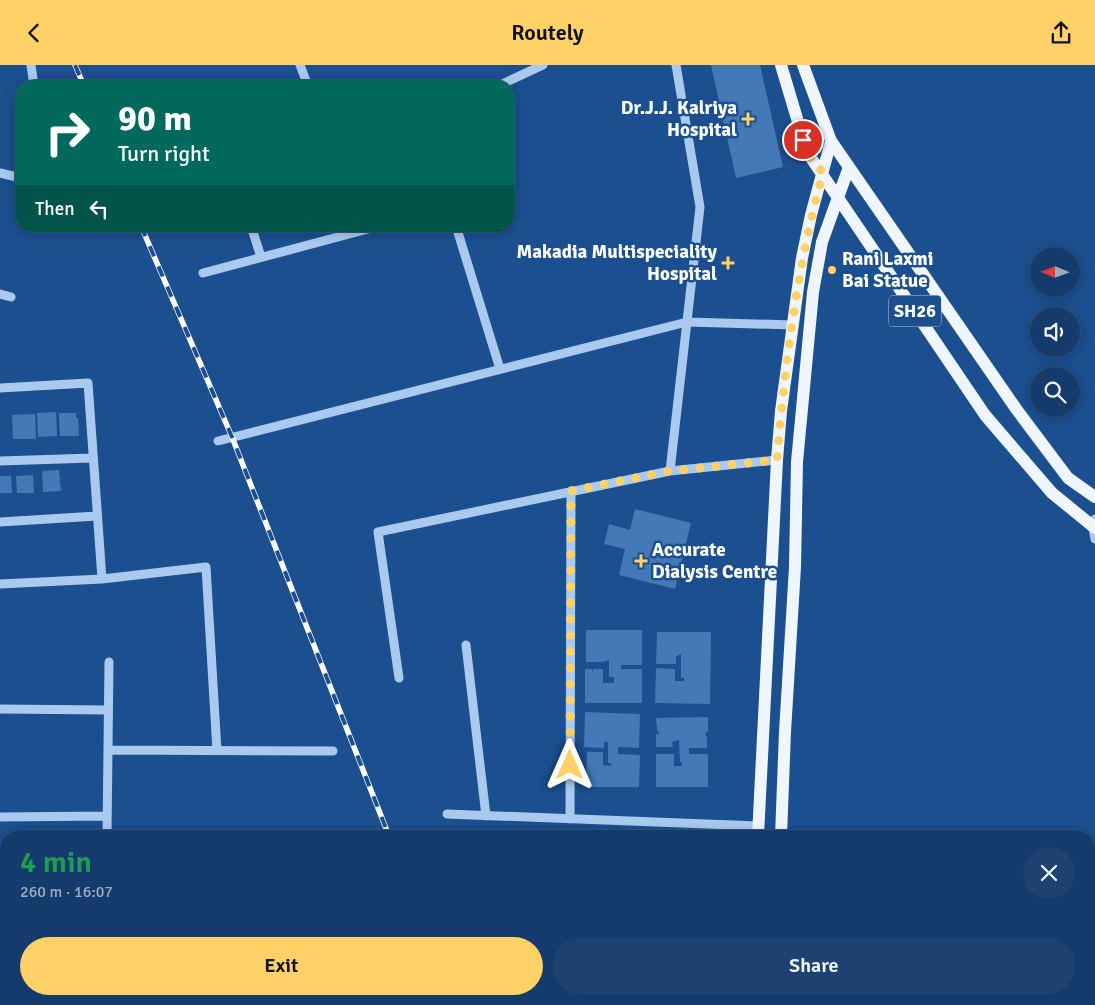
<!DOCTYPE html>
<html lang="en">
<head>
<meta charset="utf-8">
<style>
	body { margin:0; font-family:Signika,sans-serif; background:#1d4271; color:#f1f3f6; height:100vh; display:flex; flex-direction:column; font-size:19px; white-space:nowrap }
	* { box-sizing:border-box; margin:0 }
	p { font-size:16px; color:#9dadc1 }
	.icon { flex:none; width:28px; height:28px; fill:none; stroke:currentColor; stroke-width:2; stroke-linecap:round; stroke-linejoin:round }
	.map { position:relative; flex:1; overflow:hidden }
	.sheet { position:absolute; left:0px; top:765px; width:1095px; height:175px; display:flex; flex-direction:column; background:#143b6b; border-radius:20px 20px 0 0; box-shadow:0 2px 12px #0003,0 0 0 1px #33557e }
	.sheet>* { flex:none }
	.hud { position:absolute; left:15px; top:15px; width:500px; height:152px; border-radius:20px; box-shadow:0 2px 12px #0003,0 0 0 1px #33557e; background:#00695c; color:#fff; overflow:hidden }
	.needle { width:32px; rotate:271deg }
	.tools { position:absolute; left:1030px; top:182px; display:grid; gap:10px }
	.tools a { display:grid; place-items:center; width:50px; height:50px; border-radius:50%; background:#143b6b; box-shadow:0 2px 12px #0003,0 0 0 1px #33557e; font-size:25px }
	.pin { position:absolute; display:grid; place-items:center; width:42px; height:42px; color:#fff; margin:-21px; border:2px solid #fff; border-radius:50%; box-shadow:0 1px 5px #0007 }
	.me { position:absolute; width:55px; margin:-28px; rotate:0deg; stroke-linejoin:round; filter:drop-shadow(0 0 4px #0008) }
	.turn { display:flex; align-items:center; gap:18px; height:105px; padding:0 20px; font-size:22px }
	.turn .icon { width:65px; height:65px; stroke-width:2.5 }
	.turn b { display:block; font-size:35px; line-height:42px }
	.then { display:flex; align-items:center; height:48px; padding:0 20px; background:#0003; gap:10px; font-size:19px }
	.round { display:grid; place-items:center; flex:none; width:52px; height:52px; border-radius:26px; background:#1d4271 }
	.summary { display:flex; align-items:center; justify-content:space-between; height:85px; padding:0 20px }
	h1 { font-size:30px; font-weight:600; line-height:38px; color:#1e9e55 }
	.action { display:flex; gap:10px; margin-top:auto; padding:10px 20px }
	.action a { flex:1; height:58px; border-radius:30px; background:#ffd166; color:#111; font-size:20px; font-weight:600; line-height:58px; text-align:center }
	.action a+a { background:#1d4271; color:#f1f3f6 }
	header { display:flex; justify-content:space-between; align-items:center; height:65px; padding:0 20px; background:#ffd166; color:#111; font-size:22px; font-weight:600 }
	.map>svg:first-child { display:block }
</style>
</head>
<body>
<header><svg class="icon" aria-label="back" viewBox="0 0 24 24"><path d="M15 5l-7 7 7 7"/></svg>Routely<svg class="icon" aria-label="share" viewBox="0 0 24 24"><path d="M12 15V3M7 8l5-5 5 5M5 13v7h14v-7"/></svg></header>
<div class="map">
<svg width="1095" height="940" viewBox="0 0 1095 940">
	<rect width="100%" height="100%" fill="#1b4f8f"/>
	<path fill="#4478b7" d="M711,0h49l23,102 -47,11z
		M56,347l1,24 -19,1 -1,-24z
		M59,348h17v5h2l1,18h-19z
		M35,349l1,25h-23l-1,-24z
		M59,405l2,21 -18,1 -1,-21z
		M33,410l1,18h-17l-1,-17z
		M0,411h11l1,17h-12z
		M635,444l56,14 -16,66 -56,-14 6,-26 -21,-5 5,-20 21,6z
		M586,565h56v35h-21v4h21v34h-57v-34h7v6l1,-6h10v14h11v-6h-5v-17l-6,2h-17z
		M657,567h54l-1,72 -55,-1 1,-35 19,1v12h9v-3h-3v-24l-5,3v7h-20z
		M585,647l55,2 -1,34 -21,-1v7l22,1 -1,32h-53l1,-35h16v13l8,1v-3h-3v-21h-4v6l-20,-1z
		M708,652v14l-3,3 2,4v10h-18v6h19v33h-52v-33h18v12h8v-4h-2l-1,-22 -7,2 1,5h-17v-13h4l-3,-4 -1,-12z
		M600,766v5h-12v-4z
		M0,826h6v58h-6z
		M652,934h53v6h-53z"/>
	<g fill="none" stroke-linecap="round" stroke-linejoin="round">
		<path stroke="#a9c9ee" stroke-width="9" d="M31,0l3,21
			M300,0l8,21
			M498,21l45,-21
			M0,108l21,5
			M251,161l10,31
			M456,161l44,143
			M203,208l176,-47
			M0,229l11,3
			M0,323l88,-5 14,196
			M218,376l469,-119 106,3
			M0,396l92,-3
			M670,406l30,-264 -24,-142
			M1095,454l-2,9 2,11
			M0,457l97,-6
			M0,519l102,-5 104,-12 11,184
			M466,580l20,171
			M399,613l-21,-146 292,-61 107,-11
			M0,644l108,1
			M108,685l225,1
			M447,749l311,12
			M0,752l107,-1
			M570,754l1,-328
			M107,771l2,-174
			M0,912h6
			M159,934v6
			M371,934l14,6
			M242,940l1,-6"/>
		<path stroke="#f0f6ff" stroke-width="12" d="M781,0l26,87 178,263 67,78 43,35
			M803,0l28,76 186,269 51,68 27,19
			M758,771l19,-376 4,-49 21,-153 9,-43 20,-74
			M781,771l4,-104 10,-165 2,-105 16,-170 9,-50 27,-75
			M758,940v-6
			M776,940v-6"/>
		<g stroke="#fff" stroke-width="5.5">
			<path id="rail" d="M75,0l9,21
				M141,161l91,211 157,399
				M453,934l2,6"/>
		</g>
		<use href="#rail" stroke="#1b4f8f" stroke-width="4" stroke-dasharray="11" stroke-linecap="butt"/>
	</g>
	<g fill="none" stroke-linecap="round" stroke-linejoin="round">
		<path stroke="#ffd166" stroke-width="9" stroke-dasharray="0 16.2" d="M570,700l1,-274 99,-20 107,-11c8,-95 20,-194 46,-287l-16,-21 -4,-12"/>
	</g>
	<g fill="#ffd166" stroke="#1b4f8f" stroke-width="2">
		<path d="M745.5 46.5h5v5h5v5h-5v5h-5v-5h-5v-5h5z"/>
		<path d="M725.5 190.5h5v5h5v5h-5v5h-5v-5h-5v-5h5z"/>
		<circle cx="832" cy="205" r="5"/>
		<path d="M638.5 488.5h5v5h5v5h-5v5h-5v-5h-5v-5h5z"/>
	</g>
	<g text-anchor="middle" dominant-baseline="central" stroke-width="5" stroke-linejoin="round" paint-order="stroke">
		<rect fill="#1b4f8f" stroke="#bbcadd" stroke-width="1" x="889" y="230.5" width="52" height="31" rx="4"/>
		<g font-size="18" font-weight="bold" fill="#fff">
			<text x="915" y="246">SH26</text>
		</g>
		<g font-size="19" font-weight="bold" fill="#fff" stroke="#1b4f8f" text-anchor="end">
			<text x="737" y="43">Dr.J.J. Kalriya<tspan x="737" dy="22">Hospital</tspan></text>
			<text x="717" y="187">Makadia Multispeciality<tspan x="717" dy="22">Hospital</tspan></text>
			<text x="842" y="194" text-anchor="start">Rani Laxmi<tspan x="842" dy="22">Bai Statue</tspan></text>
			<text x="652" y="485" text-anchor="start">Accurate<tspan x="652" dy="22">Dialysis Centre</tspan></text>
		</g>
	</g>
</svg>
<div class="tools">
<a><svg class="needle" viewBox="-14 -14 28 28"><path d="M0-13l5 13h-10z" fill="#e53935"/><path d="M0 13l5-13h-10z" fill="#9dadc1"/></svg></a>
<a><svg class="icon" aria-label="sound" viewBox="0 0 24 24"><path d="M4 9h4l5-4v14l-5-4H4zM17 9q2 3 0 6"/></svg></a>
<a><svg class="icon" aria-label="search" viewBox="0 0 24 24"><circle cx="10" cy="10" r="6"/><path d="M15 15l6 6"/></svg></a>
</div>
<div class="pin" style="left:803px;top:75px;background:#d93025"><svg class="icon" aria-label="arrive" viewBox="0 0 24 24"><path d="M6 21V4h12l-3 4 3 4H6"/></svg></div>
<svg class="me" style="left:570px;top:700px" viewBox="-20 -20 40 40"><path d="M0-17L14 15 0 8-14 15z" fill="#ffd166" stroke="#fff" stroke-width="4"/></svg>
<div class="hud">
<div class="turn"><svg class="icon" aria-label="right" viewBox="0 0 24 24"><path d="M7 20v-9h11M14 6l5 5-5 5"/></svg><div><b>90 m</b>Turn right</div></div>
<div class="then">Then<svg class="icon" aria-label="left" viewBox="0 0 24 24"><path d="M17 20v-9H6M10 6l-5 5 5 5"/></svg></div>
</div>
<section class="sheet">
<div class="summary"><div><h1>4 min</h1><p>260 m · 16:07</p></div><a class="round"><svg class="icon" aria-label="close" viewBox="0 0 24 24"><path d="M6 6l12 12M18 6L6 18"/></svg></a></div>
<div class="action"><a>Exit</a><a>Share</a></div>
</section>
</div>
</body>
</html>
